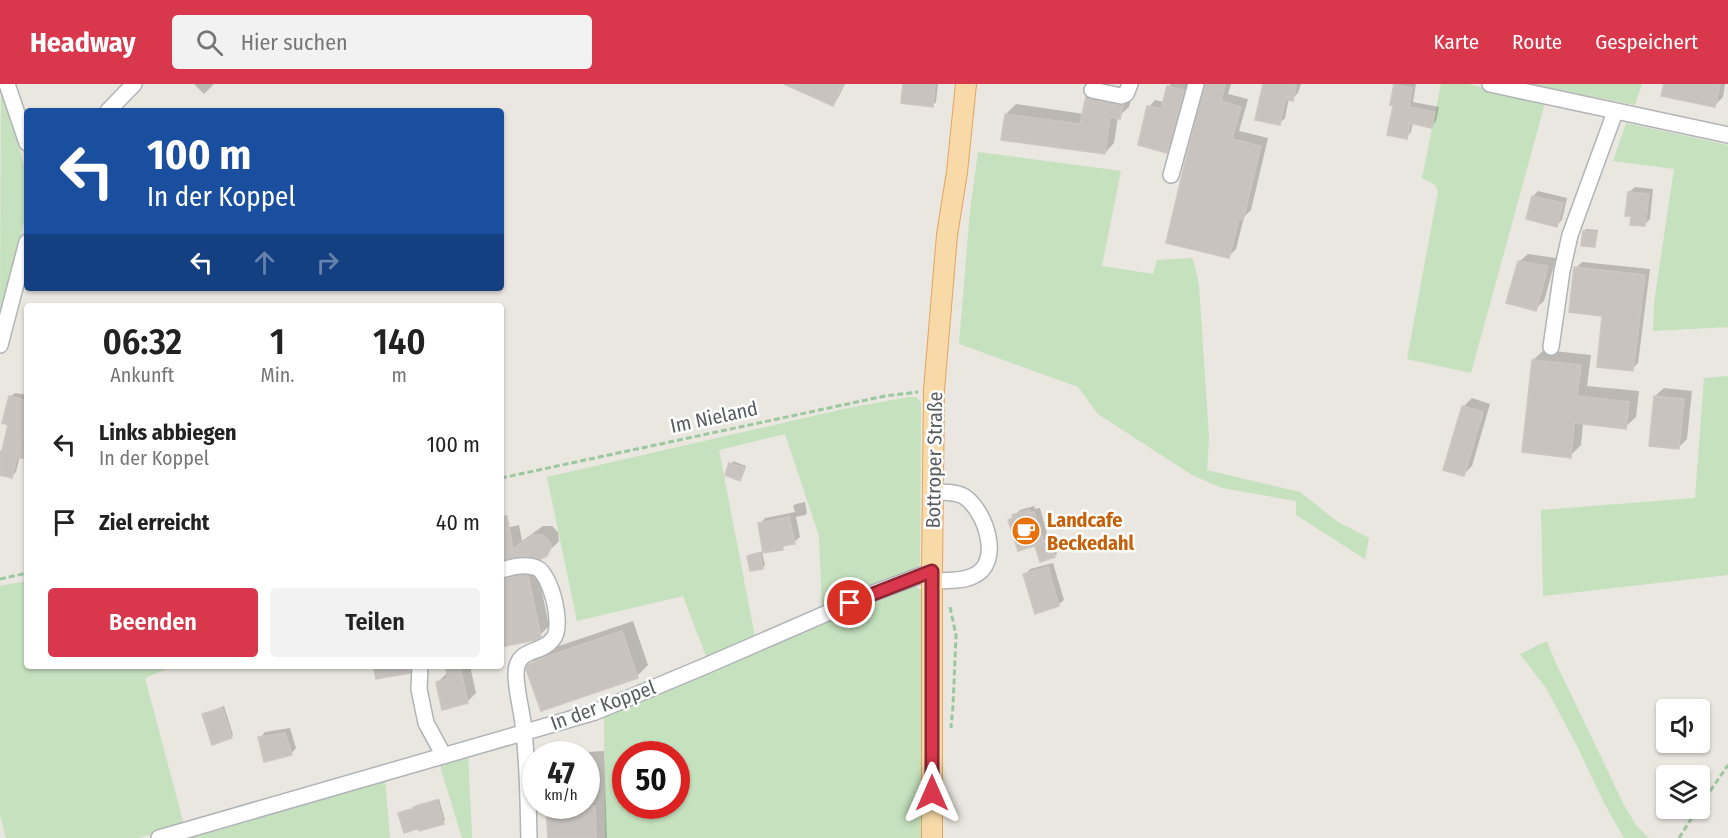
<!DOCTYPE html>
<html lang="de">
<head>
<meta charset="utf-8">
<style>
	body { margin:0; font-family:"Fira Sans Condensed",sans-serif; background:#f2f2f2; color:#222; height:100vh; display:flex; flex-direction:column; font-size:22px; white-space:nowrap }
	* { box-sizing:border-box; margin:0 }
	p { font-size:20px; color:#767676 }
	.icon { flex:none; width:33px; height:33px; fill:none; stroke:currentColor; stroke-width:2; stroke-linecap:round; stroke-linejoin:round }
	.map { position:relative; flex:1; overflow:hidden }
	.drawer { position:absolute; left:24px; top:219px; width:480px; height:366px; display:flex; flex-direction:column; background:#fff; border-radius:6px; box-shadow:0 2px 4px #0004 }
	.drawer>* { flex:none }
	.guide { position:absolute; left:24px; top:24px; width:480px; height:183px; border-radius:6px; box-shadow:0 2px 4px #0004; background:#1a4fa0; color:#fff; overflow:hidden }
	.fabs { position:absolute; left:1656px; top:615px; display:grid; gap:12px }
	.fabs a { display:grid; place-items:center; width:54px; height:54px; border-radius:6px; background:#fff; box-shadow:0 2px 4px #0004; font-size:30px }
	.speed { position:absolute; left:522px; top:657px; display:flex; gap:12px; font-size:30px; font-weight:700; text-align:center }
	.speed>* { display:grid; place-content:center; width:78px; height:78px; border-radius:50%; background:#fff; box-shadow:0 2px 4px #0004; line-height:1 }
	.speed small { font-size:15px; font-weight:400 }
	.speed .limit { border:9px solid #d22; background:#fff; color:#111 }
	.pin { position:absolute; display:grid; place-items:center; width:51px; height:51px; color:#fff; margin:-26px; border:3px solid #fff; border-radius:50%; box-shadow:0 2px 6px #0007 }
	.me { position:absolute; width:66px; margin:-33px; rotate:0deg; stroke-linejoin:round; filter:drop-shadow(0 0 4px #0008) }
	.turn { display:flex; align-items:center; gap:21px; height:126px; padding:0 24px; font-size:27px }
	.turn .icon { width:78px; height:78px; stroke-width:2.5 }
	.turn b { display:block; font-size:42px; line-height:51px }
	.lanes { display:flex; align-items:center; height:57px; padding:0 24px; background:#0003; justify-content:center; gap:30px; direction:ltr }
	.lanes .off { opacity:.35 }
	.eta { display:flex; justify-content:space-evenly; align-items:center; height:102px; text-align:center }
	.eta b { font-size:36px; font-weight:600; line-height:42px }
	.primary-button { display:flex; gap:12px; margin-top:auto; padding:12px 24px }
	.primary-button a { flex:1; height:69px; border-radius:6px; background:#d9374c; color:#fff; font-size:24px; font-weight:600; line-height:69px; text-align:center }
	.primary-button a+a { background:#f2f2f2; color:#222 }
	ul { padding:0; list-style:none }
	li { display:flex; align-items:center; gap:18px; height:78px; padding:0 24px }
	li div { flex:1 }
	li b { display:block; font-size:22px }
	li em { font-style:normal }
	header { display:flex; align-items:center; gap:36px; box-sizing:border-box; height:84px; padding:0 30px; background:#d9374c; color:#fff }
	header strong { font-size:28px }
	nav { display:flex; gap:33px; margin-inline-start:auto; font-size:21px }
	.search { width:420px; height:54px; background:#f2f2f2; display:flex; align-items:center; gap:15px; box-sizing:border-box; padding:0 21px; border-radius:6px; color:#767676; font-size:22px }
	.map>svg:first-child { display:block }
</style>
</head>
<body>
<header>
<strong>Headway</strong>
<div class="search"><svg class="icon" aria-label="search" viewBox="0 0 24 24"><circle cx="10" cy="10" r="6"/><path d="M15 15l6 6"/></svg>Hier suchen</div>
<nav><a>Karte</a><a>Route</a><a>Gespeichert</a></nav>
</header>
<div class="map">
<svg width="1728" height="754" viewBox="0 0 1728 754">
	<rect width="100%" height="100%" fill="#eae6e0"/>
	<path fill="#c5e1be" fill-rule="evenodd" d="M1,0l26,92v33l-27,109z
		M1441,0h28l76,19 -74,270 -64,-14 31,-168 -3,-6 -13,-7z
		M1528,0h114l-7,21z
		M1626,39l102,22v182l-75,4 1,-28 20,-134 -61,-8z
		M978,68l143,19 -19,95 51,8 4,-14 35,-2 4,12 3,16 10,152 -2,32 93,22 38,30 31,16 -4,21 -69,-44v-14l-74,-13 -30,-13 -94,-61 -20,-27 -119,-43 11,-133z
		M1728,292v199l-185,21 -2,-86 154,-12 9,-120z
		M909,313h7l5,6 -1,159 -2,5 -6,5 -90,37 -3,-73 -34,-102 -66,16 36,187 -48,22 -24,-63 -106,25 -30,-144 301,-69z
		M27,497v85h147l-29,12 39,147 -46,13h-132l-6,-23v-229z
		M909,503h7l6,3v248h-317l-1,-123zM626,670h50v52h-50z
		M1547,557l7,18 70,146 12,20 13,13h-25l-20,-35 -26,-55 -32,-60 -26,-34z
		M468,670l4,81v3h-10l-23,-75z
		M385,695l5,59h-212z"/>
	<path fill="#0003" d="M194,0h20l-10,10z
		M794,0h51l-7,14 -5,6z
		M904,0h34l-2,18 -3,3z
		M1171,0h19l-17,60 -6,7 -18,-44 6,-7 9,2 4,-15z
		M1206,0h25l-3,10 20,5 -9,32 29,7 -17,72 -7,7 -8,32 -8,8z
		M1264,0h37l-3,9 -6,6 -3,-1 -4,20 -6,6z
		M1397,0h19l-3,18 26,5 -3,14 -5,5 -18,-3 -2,9 -5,5 -11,-33z
		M1665,0h60l-2,13 -9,9z
		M1097,5l35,7 -3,11 -11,10 -4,26 -9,10 -99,-39 10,-10 68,10 3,-15z
		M221,25v2h-16z
		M1635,103l18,2 -3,30 -6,6 -12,-10 -3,-23z
		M1538,107l29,7 -5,22 -5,5 -24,-29z
		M1586,145l12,1 -2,13 -2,2 -10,-14z
		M1528,170l28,4 -12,43 -9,8 -16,-47z
		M1582,178l68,7 -12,94 -6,6 -28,-54 -28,-47z
		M1544,266l47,5 -4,31 52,5 -3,26 -11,10 -42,-4 -2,22 -11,11 -37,-96z
		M1664,304l28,3 -5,48 -8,8 -24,-51z
		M15,309l12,2v63l-7,-2 -4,16 -4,4 -12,-2v-23h3l7,-27v-27z
		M1472,314l18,6 -18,62 -9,9v-68z
		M733,377l13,5 -6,13 -13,-4z
		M805,418l2,11 -2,2 -9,2 4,20 -6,5 -7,2 -5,4 -20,4 3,13 -2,2 -15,-11 3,-2 13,-3 -4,-27 5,-6 30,-6 -2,-6 3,-2z
		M1034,422l1,3 5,-1 8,29 -7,7 12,-4 4,14 -3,2 -17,-9 3,-4 -30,-23 10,-10z
		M519,441l3,16 21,-15h9l6,6 1,9 -16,16 -14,-2 -28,3v-29z
		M501,478l1,5h35l12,59 -9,9 -39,11z
		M1053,479l11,37 -6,5 -33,-30 5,-6z
		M633,537l15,44 -11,11 -108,-10 12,-12 12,-6z
		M447,582h23l6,27 -9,9 -29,-20 10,-10z
		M224,622l9,29 -2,2 -28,-22 3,-2z
		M290,644l6,20 -5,6 -31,-16 5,-6z
		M604,667l3,87h-58l-1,-32h38v-52h-29z
		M439,715l6,21 -2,2 -43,-8 2,-3 12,-3 3,-3z"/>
	<path fill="#c8c3bf" stroke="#cec6bf" stroke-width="1.5" d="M784,0h59l-10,22z
		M903,0h32l-2,23 -32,-4z
		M1205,0h20l-4,17 20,6 -9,32 29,7 -18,74 -4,-1 -10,39 -63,-15 20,-85z
		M1263,0h33l-3,17 -8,-2 -5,26 -25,-5z
		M1394,0l18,4 -3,19 26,5 -3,16 -22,-5 -3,16 -20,-4 6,-29 -3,-1z
		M1664,0h56l-5,23 -54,-11z
		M1167,2l17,4 -17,63 -29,-8 9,-39 14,3z
		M1086,13l37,8 -3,14 -10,-2 -5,37 -104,-14 4,-26 75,10z
		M1628,108l21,2 -4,32 -15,-1 1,-9h-6z
		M1532,112l31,7 -6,24 -31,-8z
		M1583,147l13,1 -1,15 -14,-1z
		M1518,177l30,5 -12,45 -30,-8z
		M1574,183l71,8 -12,96 -36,-4 5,-51 -33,-4z
		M1532,276l49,5 -4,31 52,6 -3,27 -52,-6 -3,35 -49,-6z
		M9,312l18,5v17l-2,11h1l-4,16 5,1v13l-10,-2 -5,21 -12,-3v-16l8,-34 -6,-2z
		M1654,312l30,3 -5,50 -30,-3z
		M1462,322l21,6 -19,64 -21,-6z
		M729,379l16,5 -5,13 -15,-6z
		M1029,426l1,3 4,-1 10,31 -26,8 -10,-31 5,-2 -1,-3z
		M501,432h6l6,33 20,-14h10l7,7 1,5 -4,9 -6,3 -17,-3 -23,4z
		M789,433l6,27 -13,2 1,4 -20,3 -5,-30z
		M1051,457l4,16 -15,5 -5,-16z
		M760,469l3,16 -13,2 -3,-15z
		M1048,483l11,39 -24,8 -12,-40z
		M520,492h8l13,61 -6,3 -34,7v-68z
		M622,547l16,47 -97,33 -15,-42 2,-4 12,-6z
		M373,582h37v7l-34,6z
		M445,582h15l8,37 -26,7 -6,-28 12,-3z
		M222,624l10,30 -20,7 -10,-31z
		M285,649l7,22 -28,7 -6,-25z
		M437,716l7,24 -25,7v-3l-15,5 -6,-20 15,-4v-2z
		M546,722h49l1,32h-48z"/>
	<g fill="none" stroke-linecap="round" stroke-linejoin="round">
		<g stroke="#b1b4b7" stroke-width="18">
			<path id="minor" d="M7,0l20,59
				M1490,0l238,51
				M1092,6l29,6 5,-2 4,-10
				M108,27l26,-27
				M1171,91l25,-91
				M0,261l27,-103
				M1551,263l11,-76 8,-36 45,-123
				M501,486c11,-3 25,-7 36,-2 14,7 27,58 16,71 -12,16 -37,8 -37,35 0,19 7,39 8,59 4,35 4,70 5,105
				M932,497c13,-1 29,1 41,-5 30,-13 13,-64 -8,-79 -9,-6 -22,-4 -32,-5
				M420,582l-1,23 7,34 18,33
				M159,754l436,-126 108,-45 168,-73 61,-23"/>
		</g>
		<g stroke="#e4a45f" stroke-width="22">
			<path id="major" d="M932,754v-267l2,-181 13,-155 10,-63 9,-88"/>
		</g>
		<path stroke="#9cc89f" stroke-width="3" stroke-dasharray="6 3" stroke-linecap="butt" d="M501,394l384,-82 33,-4
			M0,495l27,-6
			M950,523l6,28 -3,71 -2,22
			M1700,722l28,-41
			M1679,754l19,-30"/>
		<use href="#minor" stroke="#fff" stroke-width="15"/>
		<use href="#major" stroke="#f7daa8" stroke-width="20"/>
	</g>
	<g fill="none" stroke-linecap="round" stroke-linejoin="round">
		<g stroke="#8d2431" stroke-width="15">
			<path id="route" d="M850,519l82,-32v222"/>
		</g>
		<use href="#route" stroke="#d9374c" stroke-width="10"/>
	</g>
	<defs>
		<g id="cafe-disc" transform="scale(1.5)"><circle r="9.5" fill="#e8710a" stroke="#fff"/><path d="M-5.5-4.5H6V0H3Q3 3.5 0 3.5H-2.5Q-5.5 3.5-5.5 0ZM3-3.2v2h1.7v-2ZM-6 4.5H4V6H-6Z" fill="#fff"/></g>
	</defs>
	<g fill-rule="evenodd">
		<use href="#cafe-disc" x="1026" y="447"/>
	</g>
	<g text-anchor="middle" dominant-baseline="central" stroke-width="5" stroke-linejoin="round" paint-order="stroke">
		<g font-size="20" fill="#595d60" stroke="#fff">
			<text transform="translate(714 333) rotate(-12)">Im Nieland</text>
			<text transform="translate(934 376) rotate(-89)">Bottroper Straße</text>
			<text transform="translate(603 621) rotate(-20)">In der Koppel</text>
		</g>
		<g font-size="20" font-weight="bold" fill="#c56008" stroke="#fff" text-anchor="start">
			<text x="1047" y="436">Landcafe<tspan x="1047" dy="23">Beckedahl</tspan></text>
		</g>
	</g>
</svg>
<div class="fabs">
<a><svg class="icon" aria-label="sound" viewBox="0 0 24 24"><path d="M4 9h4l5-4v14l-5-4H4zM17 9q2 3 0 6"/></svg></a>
<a><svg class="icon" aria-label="layers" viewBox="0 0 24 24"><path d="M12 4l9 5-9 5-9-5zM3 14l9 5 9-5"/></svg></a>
</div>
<div class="speed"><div>47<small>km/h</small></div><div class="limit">50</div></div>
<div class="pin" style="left:850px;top:519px;background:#d93025"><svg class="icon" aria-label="arrive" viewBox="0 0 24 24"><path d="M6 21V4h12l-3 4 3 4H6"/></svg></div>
<svg class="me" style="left:932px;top:709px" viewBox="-20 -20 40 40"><path d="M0-17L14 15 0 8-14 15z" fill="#d9374c" stroke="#fff" stroke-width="4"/></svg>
<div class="guide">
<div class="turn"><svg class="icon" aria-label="left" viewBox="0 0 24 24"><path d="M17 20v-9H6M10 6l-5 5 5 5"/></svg><div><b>100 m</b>In der Koppel</div></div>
<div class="lanes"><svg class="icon" aria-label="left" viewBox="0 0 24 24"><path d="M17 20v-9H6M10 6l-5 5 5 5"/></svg><svg class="icon off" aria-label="ahead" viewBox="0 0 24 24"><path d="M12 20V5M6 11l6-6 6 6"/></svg><svg class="icon off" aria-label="right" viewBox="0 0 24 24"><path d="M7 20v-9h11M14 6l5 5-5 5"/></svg></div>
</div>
<section class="drawer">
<div class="eta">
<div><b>06:32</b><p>Ankunft</p></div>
<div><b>1</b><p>Min.</p></div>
<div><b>140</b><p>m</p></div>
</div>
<ul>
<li><svg class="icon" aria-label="left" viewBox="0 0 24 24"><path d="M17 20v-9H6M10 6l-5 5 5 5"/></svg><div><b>Links abbiegen</b><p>In der Koppel</p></div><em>100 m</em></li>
<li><svg class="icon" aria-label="arrive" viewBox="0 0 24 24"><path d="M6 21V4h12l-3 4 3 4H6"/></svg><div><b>Ziel erreicht</b></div><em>40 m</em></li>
</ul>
<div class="primary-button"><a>Beenden</a><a>Teilen</a></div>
</section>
</div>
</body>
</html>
